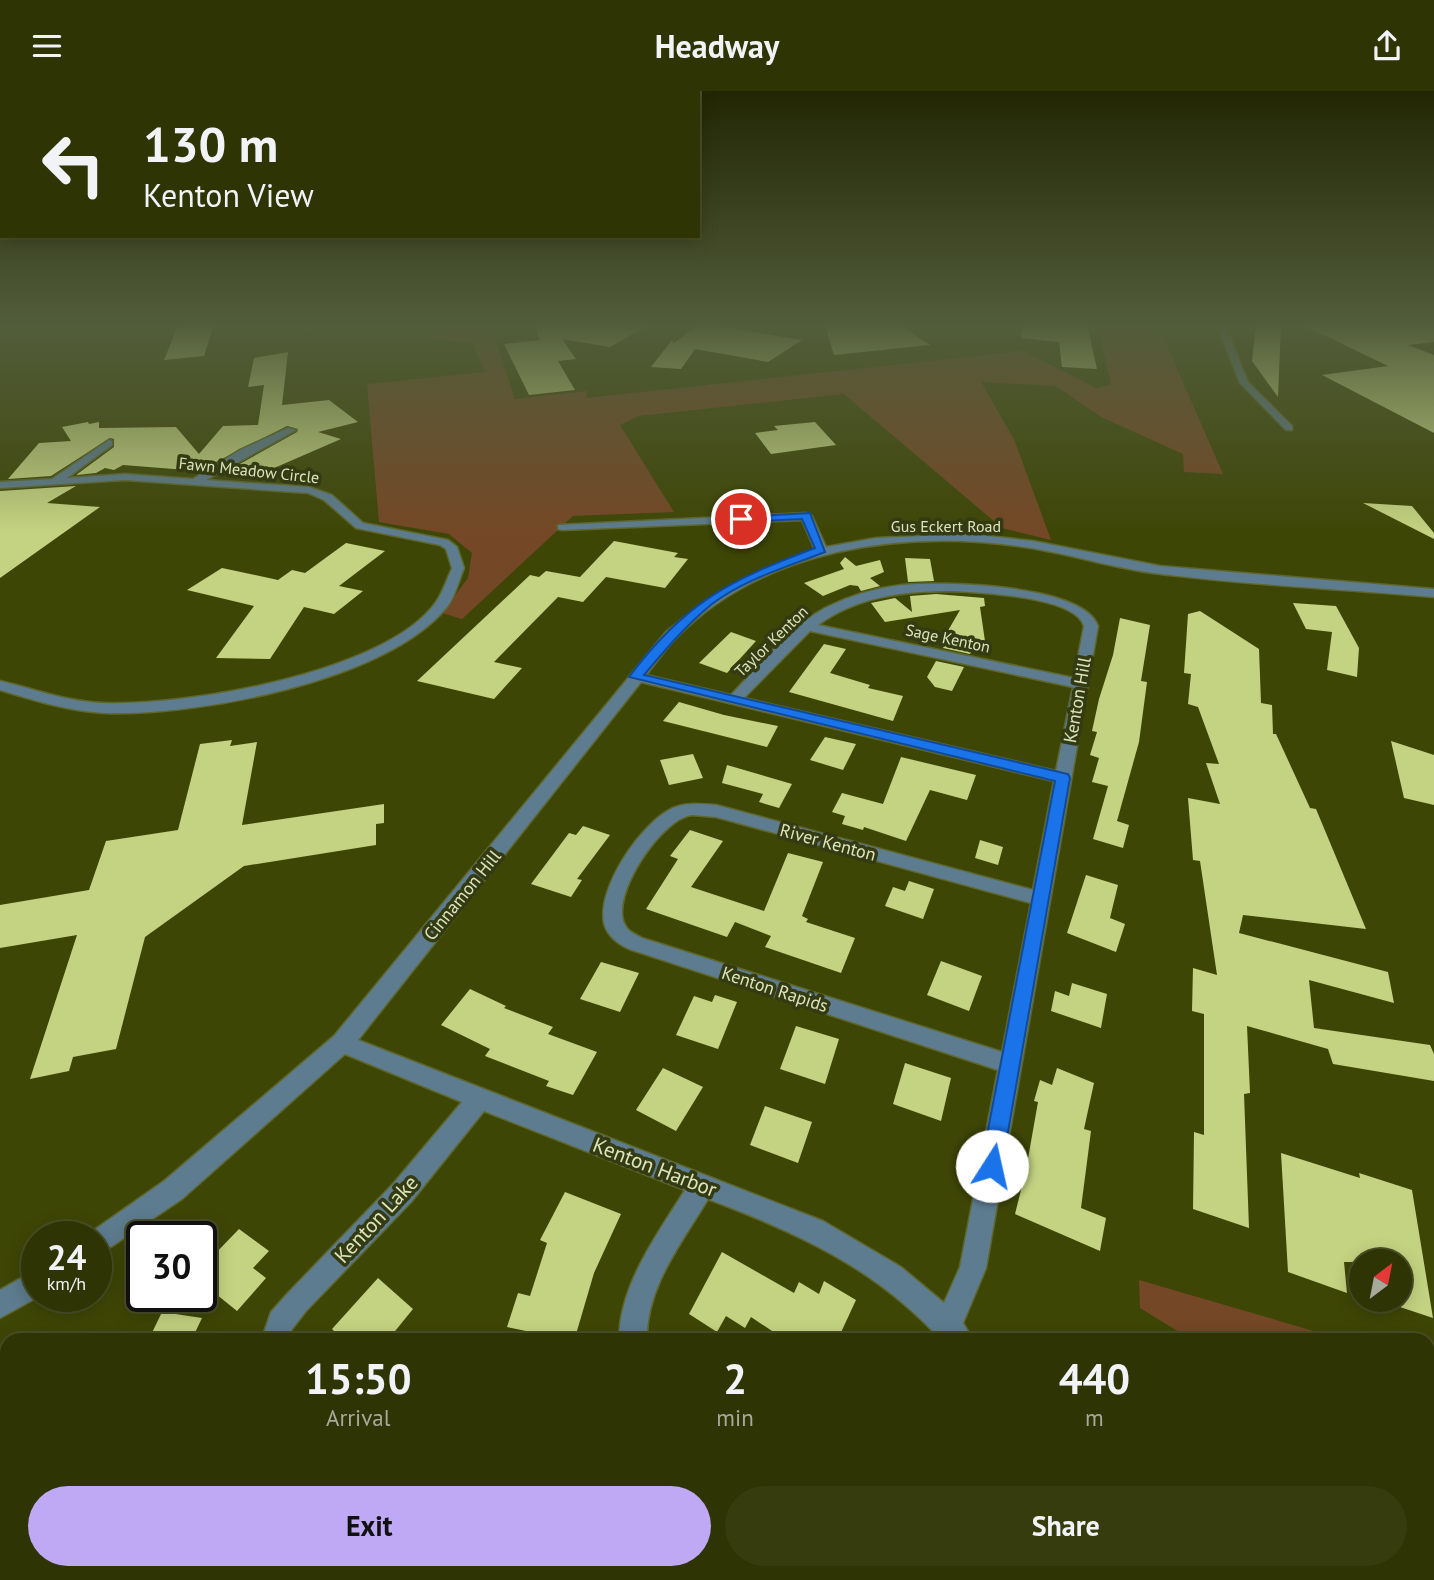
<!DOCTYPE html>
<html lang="en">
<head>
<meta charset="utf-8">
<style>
	body { margin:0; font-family:"PT Sans",sans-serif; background:#363c0e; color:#f1f3f6; height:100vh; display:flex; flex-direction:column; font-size:26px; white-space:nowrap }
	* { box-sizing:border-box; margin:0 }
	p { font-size:23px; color:#a7aa9a }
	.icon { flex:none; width:38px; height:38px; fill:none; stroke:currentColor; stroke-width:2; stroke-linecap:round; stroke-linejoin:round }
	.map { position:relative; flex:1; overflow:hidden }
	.panel { position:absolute; left:0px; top:1242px; width:1435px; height:247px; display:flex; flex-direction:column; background:#2e3404; border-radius:21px 21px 0 0; box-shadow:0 4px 18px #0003,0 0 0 2px #494f26 }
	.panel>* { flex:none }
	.top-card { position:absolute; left:0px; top:0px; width:700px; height:147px; box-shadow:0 4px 18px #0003,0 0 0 2px #494f26; background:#2e3404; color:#f1f3f6; overflow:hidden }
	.needle { width:46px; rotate:32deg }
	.controls { position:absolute; left:1349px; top:1158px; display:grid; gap:14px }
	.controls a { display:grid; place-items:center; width:63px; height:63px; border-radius:50%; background:#2e3404; box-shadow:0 4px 18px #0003,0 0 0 2px #494f26; font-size:35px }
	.speed { position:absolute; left:21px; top:1130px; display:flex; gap:14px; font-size:35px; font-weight:700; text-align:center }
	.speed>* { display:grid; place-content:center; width:91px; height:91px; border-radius:50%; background:#2e3404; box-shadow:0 4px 18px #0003,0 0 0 2px #494f26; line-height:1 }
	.speed small { font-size:18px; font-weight:400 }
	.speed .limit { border:4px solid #111; border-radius:10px; background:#fff; color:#111 }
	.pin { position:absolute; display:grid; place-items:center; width:60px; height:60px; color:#fff; margin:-30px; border:4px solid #fff; border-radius:50%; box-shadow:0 2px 7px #0007 }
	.me { position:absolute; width:77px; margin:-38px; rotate:10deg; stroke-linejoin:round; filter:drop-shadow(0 0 5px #0008) }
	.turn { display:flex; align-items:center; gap:24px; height:147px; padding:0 28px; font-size:32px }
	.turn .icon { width:91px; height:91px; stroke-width:2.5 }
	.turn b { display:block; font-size:49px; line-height:60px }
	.eta { display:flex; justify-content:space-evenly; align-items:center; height:119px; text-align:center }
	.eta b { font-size:42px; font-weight:800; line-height:49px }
	.action { display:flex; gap:14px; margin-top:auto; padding:14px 28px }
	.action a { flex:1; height:80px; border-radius:42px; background:#bfa9f4; color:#111; font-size:28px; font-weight:800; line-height:80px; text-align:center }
	.action a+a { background:#363c0e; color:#f1f3f6 }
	header { display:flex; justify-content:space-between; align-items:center; height:91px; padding:0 28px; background:#2e3404; font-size:32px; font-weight:800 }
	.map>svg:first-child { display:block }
</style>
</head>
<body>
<header><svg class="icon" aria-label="menu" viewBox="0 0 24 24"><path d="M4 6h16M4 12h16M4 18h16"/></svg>Headway<svg class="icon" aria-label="share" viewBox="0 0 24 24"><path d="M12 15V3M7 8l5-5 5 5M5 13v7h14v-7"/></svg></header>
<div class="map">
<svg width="1434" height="1489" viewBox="0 0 1434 1489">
	<rect width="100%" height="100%" fill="#3e4606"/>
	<path fill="#744826" d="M445,234h46l24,74 72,-8 -1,7 437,-47 73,37 15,-3 -13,-60h60l65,149 -39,-2 -1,-18 -82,-37 -45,-31 -75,-4 33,57 37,101 -49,-12 -158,-134 -206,22 -18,9 54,87 -101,4 -111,103 -20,-6 26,-35 4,-25 -23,-19 -70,-12 -12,-138 118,-12 -13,-29 -43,-4 6,-10z
		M1139,1189l206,60h-153l-52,-32z
		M1428,1274l6,1v176l-6,-8z"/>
	<path fill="#c4d381" d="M214,234l-10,31 -40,4 13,-32z
		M544,234h104l-38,22 -48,-8 14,20 -18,2 17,29 -46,5 -25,-51 36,-4 -5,-13z
		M698,234h13l91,15 -34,22 -73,-13 -14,20 -30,-2 21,-27 2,3z
		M825,234h75l30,20 -96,10z
		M1022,234h65l10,44 -35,-2 -3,-25 -38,-4z
		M1256,234h25l-3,72 -26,-36z
		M1303,234h131v17l-26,3 26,10v78l-112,-58 66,-9z
		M288,261l-6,53 47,-5 29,22 -40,10 23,7 -90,39 -22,-8 68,-38 1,-3 -11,-3 -75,38 -11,-4 -14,10 -64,-5 -9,5 -9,-2 -9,5 -20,2 38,-28v-8l-4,-1 -59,38 -43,3 31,-36 32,-2 -9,-14 26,-5 1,2 10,-2v6l77,-1 23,27 24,-28 35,-1 6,-40 -16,2 6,-29z
		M815,331l21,23 -65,9 -16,-21 23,-3 -4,-4z
		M76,395l-29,17 53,4 -100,71v-87z
		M1363,412l49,3 22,27v6z
		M614,450l64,12 -4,4 14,2 -23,29 -59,-11 -23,25 -25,-5 -64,65 28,6 -28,31 -77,-18 113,-106 9,2 7,-6 34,6z
		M346,452l39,8 -46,35 24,5 -29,23 -30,-7 -34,52 -54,-1 38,-52 -67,-16 35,-22 56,12 14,-10 13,3z
		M845,466l11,9 24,-6 4,12 -14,6 10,8 -19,5 -3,-5 -8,-1 -27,11 -19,-13 40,-14 -4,-6z
		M905,467l25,1 4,22 -26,1z
		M936,503l48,4 1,8 -5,1 6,41 -11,-3 -5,9 -27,-6 3,-6 -4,-1 18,-31 -75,12 -14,-19 24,-5 17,14 -2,-16z
		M1293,512l43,3 23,42 -2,29 -30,-7 5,-38 -26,-3z
		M1200,520l59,38 2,54 11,2 1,29h3l34,74 6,1 50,120 -123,-14 -4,18 149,39 6,31 -85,-23 5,48 116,17 4,9v27l-101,-17 -5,-15 -81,-23 3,67 -6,1 5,134 -56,-19 1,-77 10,3v-121l-12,-3 1,-43 24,7 -17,-114 -7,-1 -5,-62 32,6 -14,-41 13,1 -21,-57 -10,-3 3,-30 -7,-1 4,-59z
		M1120,527l30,7 -9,56 6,1 -8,60 -22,79 12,4 -6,23 -30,-9 15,-53 -16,-4 7,-24 -9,-3 7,-23 -5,-1 7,-32 14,-44z
		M731,541l25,9 -29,32 -28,-10z
		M824,553l22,5 -16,24 40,12 -2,3 35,8 -10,25 -104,-29z
		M936,570l28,6 -12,24 -17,-4 -8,-10z
		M679,611l45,13 54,11 -11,21 -104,-26z
		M825,646l31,7 -13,26 -33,-10z
		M232,649l-2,6 27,-4 -15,83 142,-21v19l-8,1v21l-132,21 -99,71 -29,112 -43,8 -4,14 -39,8 47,-144 -77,13v-43l89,-15 17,-49 72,-11 22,-86z
		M1391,650l43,14v50l-30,-7z
		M693,663l10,24 -34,7 -9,-25z
		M901,666l75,18 -9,25 -37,-10 -24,51 -42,-14 -1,3 -21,-6 3,-8 -13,-4 10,-19 41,11z
		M727,674l65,19 -13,24 -20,-6 4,-8 -41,-11z
		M583,735l27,9 -33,44 5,1 -11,17 -40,-13 38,-51 7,2z
		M690,739l33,11 -32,46 73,24 24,-58 35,9 -21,54 6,3 -2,3 49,16 -14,35 -76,-26 6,-11 -36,-14 -8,15 -81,-28 32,-50 -8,-3z
		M980,749l23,7 -5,18 -23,-7z
		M1086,784l32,10 -8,33 15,6 -9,28 -49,-19z
		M909,790l25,8 -11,30 -38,-13 8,-19 12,4z
		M941,870l41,15 -13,35 -42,-16z
		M601,871l38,11 -19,39 -40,-13z
		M1072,892l35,11 -6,34 -50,-17 4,-20 14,5z
		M470,898l36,17 -2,2 49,19 -5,7 49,18 -24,43 -27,-9 3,-5 -64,-25 5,-7 -49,-24z
		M715,904l22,7 -19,47 -42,-14 18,-39 18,6z
		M796,935l43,13 -14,45 -45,-15z
		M905,972l46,15 -10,43 -48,-17z
		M663,977l40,19 -27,44 -40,-21z
		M1057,977l37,15 -10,46 7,2 -10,77 25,10 -6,33 -85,-37 11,-44 12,-68 -4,-1 6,-21 12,5z
		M765,1015l47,16 -14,41 -48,-18z
		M1281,1062l79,25 -1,-5 53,17 21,128 -33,-11v-45h-56l3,31 -59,-21z
		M565,1101l56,22 -27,59 -20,68 -67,-14 11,-34 12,3 17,-53 -7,-3z
		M239,1138l30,22 -16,17 13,10 -29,33 -36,-29v-32l10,8z
		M722,1161l72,41 5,-11 20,12 5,-13 32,19 -19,41h-50l-36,-24 -6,11 -19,-12 -9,16 -28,-18z
		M378,1187l35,31 -26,32h-43l-12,-12z
		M162,1221l40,6 -11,23h-43z"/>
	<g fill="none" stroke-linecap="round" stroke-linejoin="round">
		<g stroke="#5e662b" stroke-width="3">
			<path id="minor" d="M305,234h8v3l-7,2z
				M1217,234h8l23,57 44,44v4h-6l-46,-47z
				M288,337l8,2 -90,50 103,7 23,8 31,28 85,17 9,7 7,21c-5,12 -9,29 -17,39 -61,75 -251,109 -343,106 -36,-2 -71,-13 -104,-23v-9c35,8 67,21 104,22 82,3 282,-30 332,-101 7,-10 11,-23 16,-34l-6,-19 -6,-4 -84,-17 -32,-28 -16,-7 -183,-13 -125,8v-6l52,-3 57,-39 3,1v4l-45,33 58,-4 68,5 47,-29z
				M806,422l6,3 14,31 50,-9 93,-4 64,7 127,25 274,23v8c-93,-8 -188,-12 -281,-24 -45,-6 -89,-21 -135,-27 -118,-16 -255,3 -342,92 -11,11 -20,25 -30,37l85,20c29,-30 57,-67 94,-87 24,-12 50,-20 77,-23 40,-4 181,-1 196,41l-112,642 -23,55 11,18h-32c-66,-73 -144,-108 -234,-142 -26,44 -63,89 -61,142h-28c0,-56 38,-106 66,-151l-201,-79 -73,91 -105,109 -14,18 -3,12h-28l10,-29 17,-19 105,-109 69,-82 -117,-48 -163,145 -86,58v-20h-10l1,-2 77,-54 170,-145 332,-404c46,-38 92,-64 149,-82l-13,-30 -240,10 -4,-1v-4zM953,500c28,2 122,5 131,35l-10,52 -256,-53c40,-29 86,-34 135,-34zM810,540l263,56 -17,84 -312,-73zM641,591l413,99 -21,109 -317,-85c-14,-1 -29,-3 -43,3 -31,14 -76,79 -69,115 3,13 14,21 25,26l369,121 -38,197 -16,36 -43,-36 -78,-46 -465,-181zM692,724l24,2 315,86 -29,149 -360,-114c-5,-3 -14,-6 -17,-13 -16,-29 37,-107 67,-110z
				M37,1178l1,28 -38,21v-28z
				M0,1361l7,3v60l-7,-3z
				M7,1480v2h31l1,7h-32z
				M326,1482h32l2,7h-32z
				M721,1482h32l2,7h-32z
				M1101,1482h33l3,7h-33z"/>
		</g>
		<use href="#minor" fill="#5d7c8f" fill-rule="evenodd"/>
	</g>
	<linearGradient id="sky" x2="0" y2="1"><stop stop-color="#222603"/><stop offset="0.53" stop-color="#525d3b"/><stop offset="1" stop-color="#525d3b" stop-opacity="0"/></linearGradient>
	<rect width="1434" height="442" fill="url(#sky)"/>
	<path fill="#1a73e8" stroke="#114b97" stroke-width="2" d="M810,422l15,39c-38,15 -80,27 -113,52 -26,21 -47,46 -68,71l424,99 2,4 -68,388 -3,8 -7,3 -8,-3 -3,-8 74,-385 -426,-104c56,-75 101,-97 186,-129l-13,-29 -61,3h-3v-5z"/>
	<g text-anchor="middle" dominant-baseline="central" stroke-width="7" stroke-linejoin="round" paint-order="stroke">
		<g font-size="16" fill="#dce4be" stroke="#343b12">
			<text transform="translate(249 379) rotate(6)">Fawn Meadow Circle</text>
			<text x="946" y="435">Gus Eckert Road</text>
			<text transform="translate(948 547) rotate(12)">Sage Kenton</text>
			<text transform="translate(771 550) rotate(-44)">Taylor Kenton</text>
		</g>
		<g font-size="18" fill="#dce4be" stroke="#343b12">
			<text transform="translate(1077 609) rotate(-80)">Kenton Hill</text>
			<text transform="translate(828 751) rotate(15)">River Kenton</text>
			<text transform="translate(462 804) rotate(-51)">Cinnamon Hill</text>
			<text transform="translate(775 898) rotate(18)">Kenton Rapids</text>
		</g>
		<g font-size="21" fill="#dce4be" stroke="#343b12">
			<text transform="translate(655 1076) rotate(21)">Kenton Harbor</text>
			<text transform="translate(376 1128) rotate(-47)">Kenton Lake</text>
		</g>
	</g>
</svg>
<div class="controls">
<a><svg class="needle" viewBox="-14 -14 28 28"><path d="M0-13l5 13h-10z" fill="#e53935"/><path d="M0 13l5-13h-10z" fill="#a7aa9a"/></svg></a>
</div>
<div class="speed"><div>24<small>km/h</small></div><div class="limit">30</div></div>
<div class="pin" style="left:741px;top:428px;background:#d93025"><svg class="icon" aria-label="arrive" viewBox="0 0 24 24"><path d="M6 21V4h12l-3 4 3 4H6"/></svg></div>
<svg class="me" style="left:992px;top:1075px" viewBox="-20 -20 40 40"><circle r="19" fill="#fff"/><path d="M0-13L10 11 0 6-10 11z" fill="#1a73e8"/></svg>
<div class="top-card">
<div class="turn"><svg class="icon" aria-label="left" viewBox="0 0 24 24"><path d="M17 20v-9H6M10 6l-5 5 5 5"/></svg><div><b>130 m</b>Kenton View</div></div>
</div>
<section class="panel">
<div class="eta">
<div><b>15:50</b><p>Arrival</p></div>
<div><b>2</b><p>min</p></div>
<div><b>440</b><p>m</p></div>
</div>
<div class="action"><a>Exit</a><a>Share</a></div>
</section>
</div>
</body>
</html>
